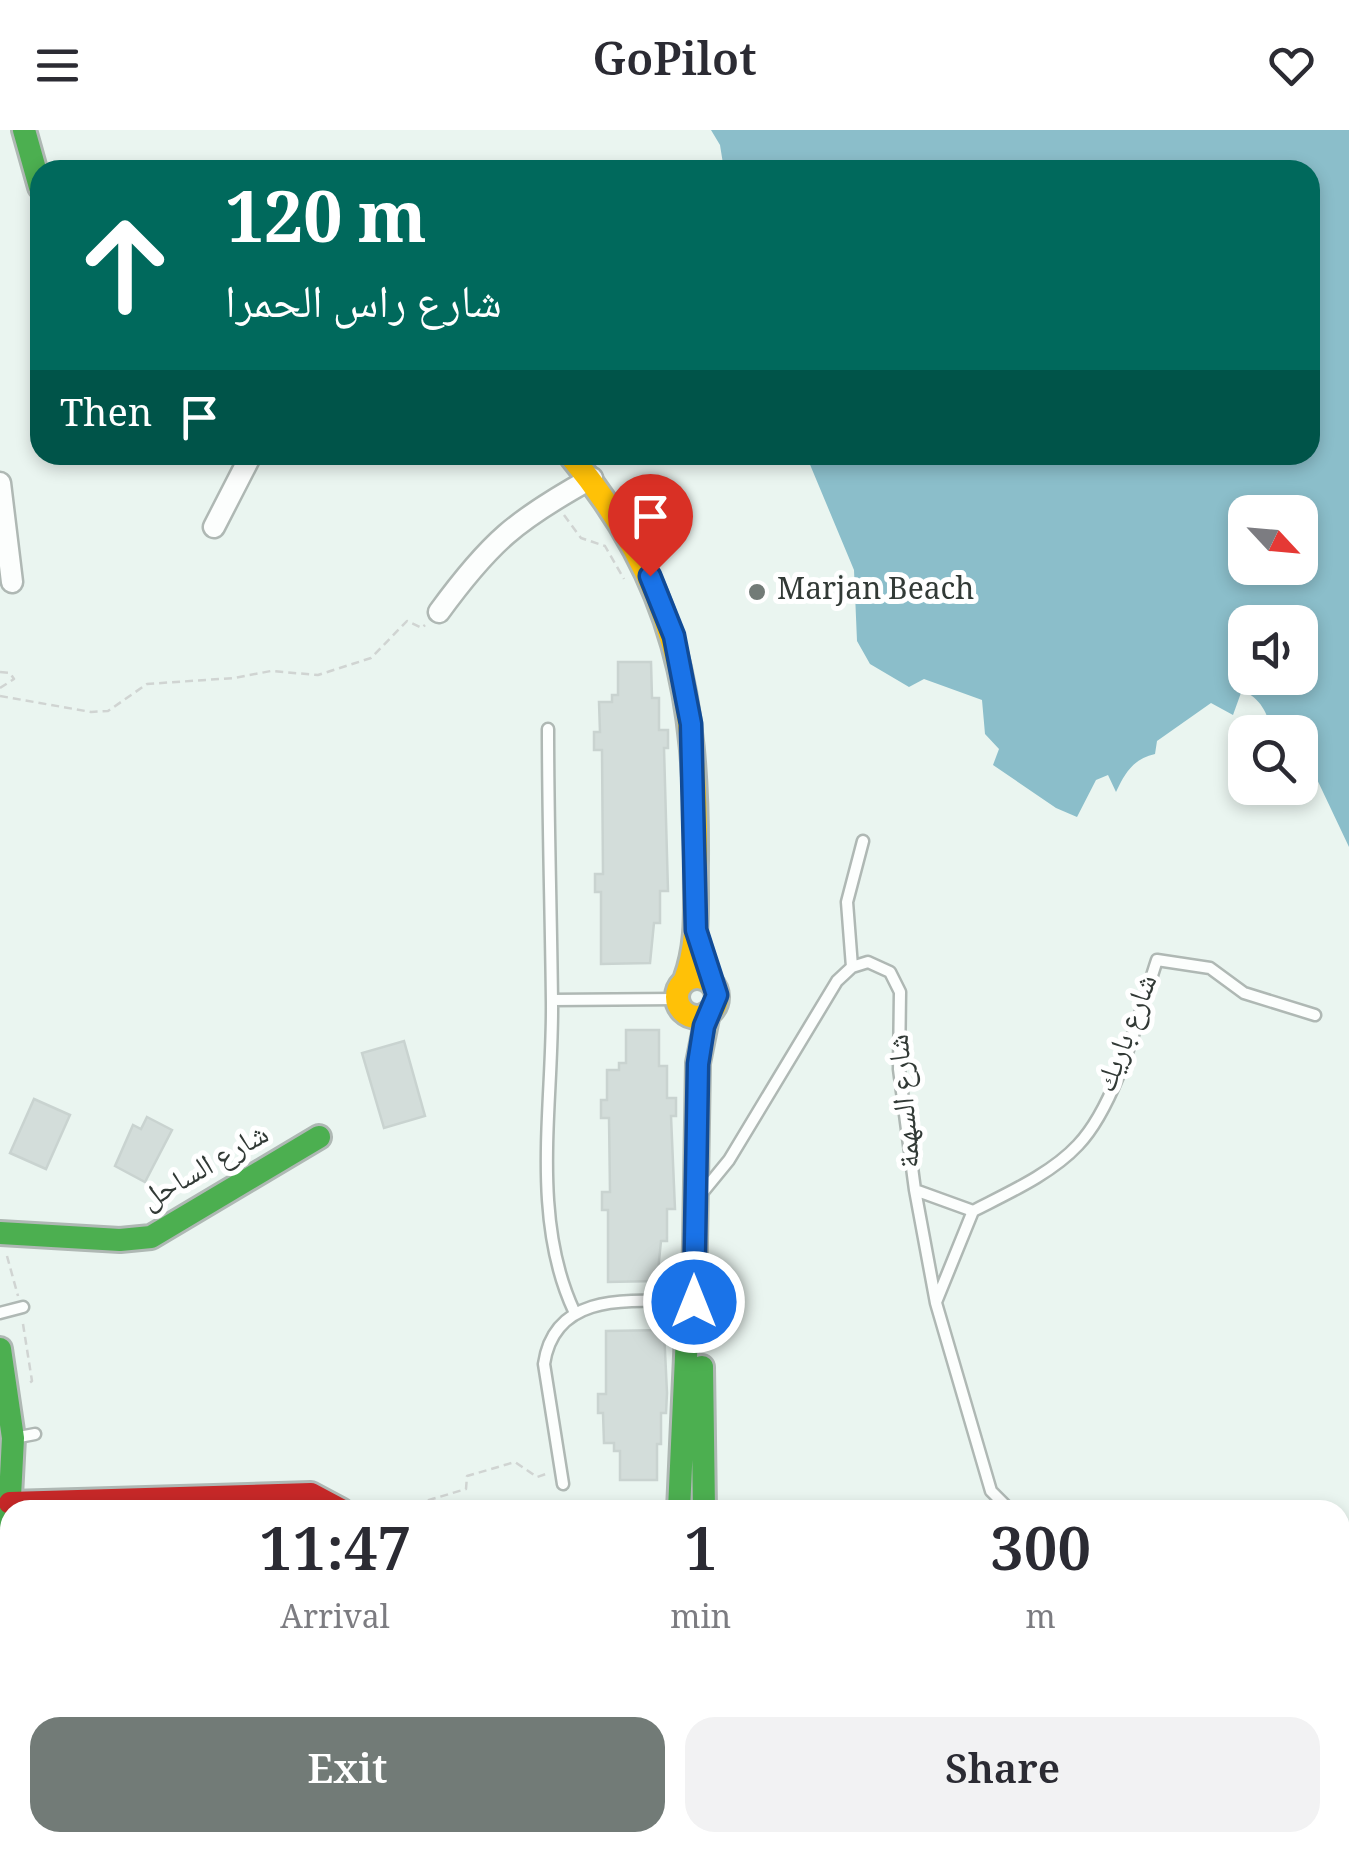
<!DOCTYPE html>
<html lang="en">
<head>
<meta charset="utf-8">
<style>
	body { margin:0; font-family:Georgia,"Noto Naskh Arabic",serif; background:#f2f2f3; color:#2b2b33; height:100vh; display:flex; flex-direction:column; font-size:38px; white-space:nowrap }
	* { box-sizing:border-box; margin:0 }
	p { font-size:32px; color:#7c7c81 }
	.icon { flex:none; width:55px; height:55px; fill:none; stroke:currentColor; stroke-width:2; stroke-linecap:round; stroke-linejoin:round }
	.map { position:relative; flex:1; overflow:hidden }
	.details { position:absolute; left:0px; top:1370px; width:1350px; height:352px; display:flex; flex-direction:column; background:#fff; border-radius:30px 30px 0 0; box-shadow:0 5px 15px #0003 }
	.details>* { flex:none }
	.banner { position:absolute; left:30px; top:30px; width:1290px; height:305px; border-radius:30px; box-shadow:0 5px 15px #0003; background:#00695c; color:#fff; overflow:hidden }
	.needle { width:65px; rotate:116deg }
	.tools { position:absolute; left:1228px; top:365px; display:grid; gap:20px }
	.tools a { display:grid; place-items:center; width:90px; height:90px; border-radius:20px; background:#fff; box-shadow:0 5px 15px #0003; font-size:50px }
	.pin { position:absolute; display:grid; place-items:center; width:85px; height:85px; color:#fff; margin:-102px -42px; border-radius:50% 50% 50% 0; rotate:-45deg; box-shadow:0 0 10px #0007 }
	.pin .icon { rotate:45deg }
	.me { position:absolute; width:110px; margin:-55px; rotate:0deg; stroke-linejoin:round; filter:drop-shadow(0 0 8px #0008) }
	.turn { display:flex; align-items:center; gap:35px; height:210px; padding:0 30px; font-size:45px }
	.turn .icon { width:130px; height:130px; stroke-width:2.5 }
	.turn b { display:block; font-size:70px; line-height:85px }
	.then { display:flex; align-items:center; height:95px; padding:0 30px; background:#0003; gap:20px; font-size:38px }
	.eta { display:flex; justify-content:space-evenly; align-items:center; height:170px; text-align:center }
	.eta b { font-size:60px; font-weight:600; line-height:70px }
	.action { display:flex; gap:20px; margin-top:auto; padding:20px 30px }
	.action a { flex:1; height:115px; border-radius:30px; background:#727b77; color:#fff; font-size:40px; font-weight:600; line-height:115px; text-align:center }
	.action a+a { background:#f2f2f3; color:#2b2b33 }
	header { display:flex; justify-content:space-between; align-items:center; height:130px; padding:0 30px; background:#fff; font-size:45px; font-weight:600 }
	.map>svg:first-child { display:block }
</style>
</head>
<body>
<header><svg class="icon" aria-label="menu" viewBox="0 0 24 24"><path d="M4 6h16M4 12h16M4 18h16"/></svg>GoPilot<svg class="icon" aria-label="heart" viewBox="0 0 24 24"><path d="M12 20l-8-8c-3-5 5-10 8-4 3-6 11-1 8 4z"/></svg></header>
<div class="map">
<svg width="1349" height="1721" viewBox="0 0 1349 1721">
	<rect width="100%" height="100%" fill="#eaf5f0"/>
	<path fill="#8bbeca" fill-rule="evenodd" d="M711,0h638v717l-35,-74 -14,-14v-27h-28c-5,-20 -11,-33 -30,-42l-9,25 -22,-12 -54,38 -2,13c-22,5 -30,19 -39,38l-8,-17 -12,5 -19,37 -21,-9 -63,-43 6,-16 -14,-15 -3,-34 -58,-21 -15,8 -39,-23 -13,-23 -3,-71 -48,-115h504v-285h-586l-4,-25zM1245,382h55v56h-55zM1245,492h55v56h-55z"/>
	<path fill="#d3ddda" stroke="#c9d3d0" stroke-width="2.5" d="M618,532h33l1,36h7v32h9v18h-4l4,143h-8v32h-6l-4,40 -49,1v-72h-6v-18h8l-1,-124h-8v-18h6l-1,-30h13v-7h6z
		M626,900h33v36h8v32h9v18h-5l4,93h-8v32h-6l-4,40 -49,1v-72h-6v-18h8l-1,-74h-8v-18h6v-30h12v-7h7z
		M404,911l21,75 -41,12 -22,-75z
		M34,969l36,16 -24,54 -36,-16z
		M147,987l25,13 -27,52 -30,-16 18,-41 8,4z
		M664,1200l3,63 -1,20h-5v31h-4v36h-37v-29h-6v-8h-10l-1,-30h-5v-19h8v-63z"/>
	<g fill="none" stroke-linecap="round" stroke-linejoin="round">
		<g stroke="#afb8b4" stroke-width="15">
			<path id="lane" d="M548,599c0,92 3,183 4,274 1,102 -22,214 22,308
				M852,837l-5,-65 16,-61
				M552,870l125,-1
				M915,1060l58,21c35,-18 78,-37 105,-66 39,-41 61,-131 79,-185l53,8 34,25 71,22
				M702,1063l27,-33 108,-179 15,-14 16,-5 22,10 10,20 -1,77 16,121 21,113 55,188 19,19
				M936,1172l37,-91
				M0,1183l23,-6
				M14,1308l21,-4
				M563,1354l-19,-120c11,-75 91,-63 149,-62"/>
		</g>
		<g stroke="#afb8b4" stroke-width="25">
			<path id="street" d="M0,353l12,99
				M214,397l37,-72
				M439,482c51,-70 77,-92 153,-134"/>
		</g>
		<g stroke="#afb8b4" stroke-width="28">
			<path id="fast" d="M24,0l16,57
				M0,1103l120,7 31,-3 168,-100
				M0,1219l13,89 -8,156 -5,20
				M702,1237l2,143
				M679,1380l8,-175 7,-33 4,-239 10,-50"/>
		</g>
		<g stroke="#afb8b4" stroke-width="28">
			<path id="slow" d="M570,325c106,128 127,243 126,405 -1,41 4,81 -11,120
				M677 867a20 20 0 1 1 40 0a20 20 0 1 1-40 0Z
				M522,1721l24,-9"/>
		</g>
		<g stroke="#afb8b4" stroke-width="28">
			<path id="jam" d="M10,1373l301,-9 30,16
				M460,1721l5,-9"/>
		</g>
		<path stroke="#d0d4d2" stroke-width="2.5" stroke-dasharray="8 5" stroke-linecap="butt" d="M564,385l17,23 24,8 19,33
			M0,542l10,1 4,6 -14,9
			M0,566l91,16 17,-1 39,-27 87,-6 37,-7 47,4 53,-17 36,-37 15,7 3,-3
			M7,1126l11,40
			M23,1194l9,57 -4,3
			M419,1380l10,-10 37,-11 1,-13 48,-14 22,15 9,-3"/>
		<use href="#lane" stroke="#fcfefd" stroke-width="10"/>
		<use href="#street" stroke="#fcfefd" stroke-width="20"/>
		<use href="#fast" stroke="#4caf50" stroke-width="22"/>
		<use href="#slow" stroke="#ffc107" stroke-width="22"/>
		<use href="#jam" stroke="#c62828" stroke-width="22"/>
	</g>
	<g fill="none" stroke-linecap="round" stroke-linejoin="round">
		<g stroke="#114b97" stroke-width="25">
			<path id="route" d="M650,446l24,60 17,88 5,206 21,65 -13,31 -6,38 -4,238"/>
		</g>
		<use href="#route" stroke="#1a73e8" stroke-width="18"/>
	</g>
	<circle fill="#727b77" stroke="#fff" stroke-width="4" cx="757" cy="462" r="10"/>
	<g text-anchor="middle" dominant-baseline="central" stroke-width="10" stroke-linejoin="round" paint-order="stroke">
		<g font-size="30" fill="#323a36" stroke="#fff" text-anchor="start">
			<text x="777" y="462">Marjan Beach</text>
		</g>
		<g font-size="30" fill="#323a36" stroke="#fff">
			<text transform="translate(1129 904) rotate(-69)">شارع باريك</text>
			<text transform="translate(907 971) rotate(-95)">شارع السهمة</text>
			<text transform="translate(206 1039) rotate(-30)">شارع الساحل</text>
		</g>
	</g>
</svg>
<div class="tools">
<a><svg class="needle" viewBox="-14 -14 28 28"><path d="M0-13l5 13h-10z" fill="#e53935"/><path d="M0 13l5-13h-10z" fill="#7c7c81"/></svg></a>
<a><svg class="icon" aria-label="sound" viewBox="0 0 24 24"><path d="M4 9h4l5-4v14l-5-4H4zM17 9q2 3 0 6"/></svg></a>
<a><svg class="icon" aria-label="search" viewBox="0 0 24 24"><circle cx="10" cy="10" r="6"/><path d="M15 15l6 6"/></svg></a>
</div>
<div class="pin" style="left:650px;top:446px;background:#d93025"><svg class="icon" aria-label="arrive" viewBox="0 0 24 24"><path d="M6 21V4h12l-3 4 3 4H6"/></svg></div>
<svg class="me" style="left:694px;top:1172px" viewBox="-20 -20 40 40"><circle r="17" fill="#1a73e8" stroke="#fff" stroke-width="3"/><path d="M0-11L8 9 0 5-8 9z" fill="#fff"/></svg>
<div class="banner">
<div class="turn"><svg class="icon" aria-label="ahead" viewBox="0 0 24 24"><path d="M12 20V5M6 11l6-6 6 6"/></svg><div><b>120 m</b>شارع راس الحمرا</div></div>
<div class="then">Then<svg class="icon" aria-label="arrive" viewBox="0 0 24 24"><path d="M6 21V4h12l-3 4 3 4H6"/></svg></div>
</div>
<section class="details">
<div class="eta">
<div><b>11:47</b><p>Arrival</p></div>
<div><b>1</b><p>min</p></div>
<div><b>300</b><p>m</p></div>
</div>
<div class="action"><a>Exit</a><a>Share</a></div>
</section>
</div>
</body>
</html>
